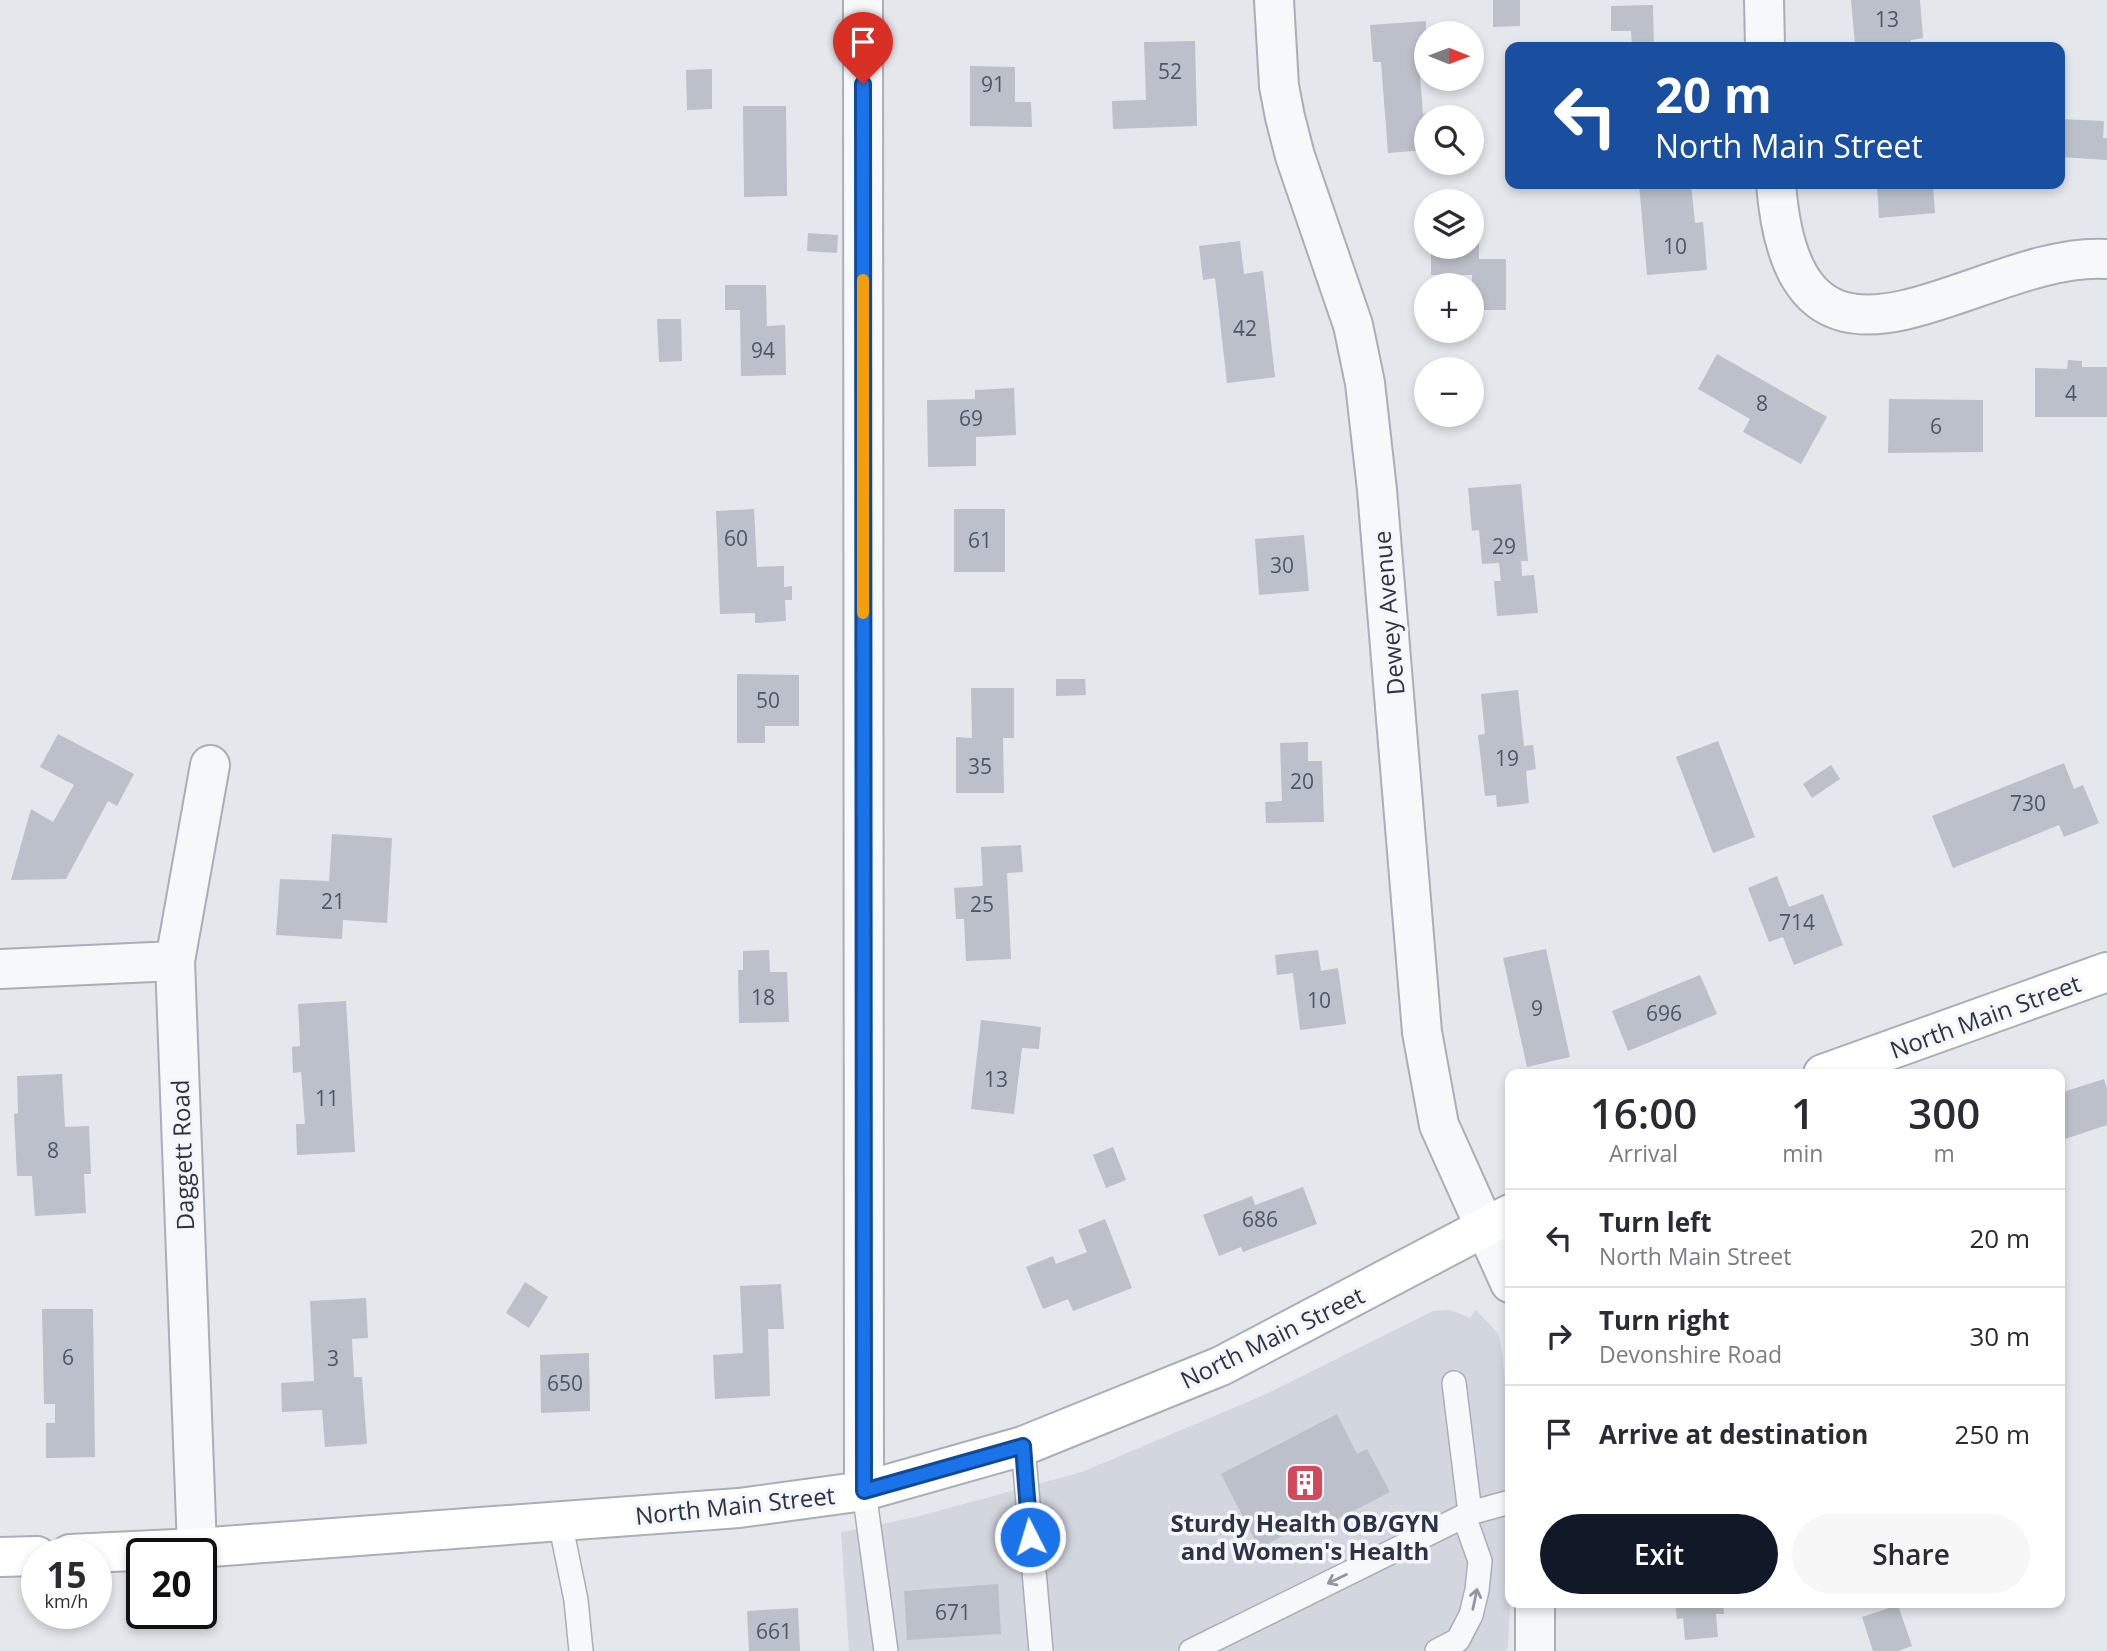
<!DOCTYPE html>
<html lang="en">
<head>
<meta charset="utf-8">
<style>
	body { margin:0; font-family:"Open Sans",sans-serif; background:#f7f7f7; color:#2b2b33; height:100vh; display:flex; flex-direction:column; font-size:26px; white-space:nowrap }
	* { box-sizing:border-box; margin:0 }
	p { font-size:23px; color:#7c7c81 }
	.icon { flex:none; width:38px; height:38px; fill:none; stroke:currentColor; stroke-width:2; stroke-linecap:round; stroke-linejoin:round }
	.map { position:relative; flex:1; overflow:hidden }
	.panel { position:absolute; left:1505px; top:1069px; width:560px; height:539px; display:flex; flex-direction:column; background:#fff; border-radius:14px; box-shadow:0 4px 10px #0003 }
	.panel>* { flex:none }
	.banner { position:absolute; left:1505px; top:42px; width:560px; height:147px; border-radius:14px; box-shadow:0 4px 10px #0003; background:#1a4fa0; color:#fff; overflow:hidden }
	.needle { width:46px; rotate:91deg }
	.fabs { position:absolute; left:1414px; top:21px; display:grid; gap:14px }
	.fabs a { display:grid; place-items:center; width:70px; height:70px; border-radius:50%; background:#fff; box-shadow:0 4px 10px #0003; font-size:35px }
	.speed { position:absolute; left:21px; top:1538px; display:flex; gap:14px; font-size:35px; font-weight:700; text-align:center }
	.speed>* { display:grid; place-content:center; width:91px; height:91px; border-radius:50%; background:#fff; box-shadow:0 4px 10px #0003; line-height:1 }
	.speed small { font-size:18px; font-weight:400 }
	.speed .limit { border:4px solid #111; border-radius:10px; background:#fff; color:#111 }
	.pin { position:absolute; display:grid; place-items:center; width:60px; height:60px; color:#fff; margin:-72px -30px; border-radius:50% 50% 50% 0; rotate:-45deg; box-shadow:0 0 7px #0007 }
	.pin .icon { rotate:45deg }
	.me { position:absolute; width:77px; margin:-38px; rotate:355deg; stroke-linejoin:round; filter:drop-shadow(0 0 5px #0008) }
	.turn { display:flex; align-items:center; gap:24px; height:147px; padding:0 35px; font-size:32px }
	.turn .icon { width:91px; height:91px; stroke-width:2.5 }
	.turn b { display:block; font-size:49px; line-height:60px }
	.eta { display:flex; justify-content:space-evenly; align-items:center; height:119px; text-align:center }
	.eta b { font-size:42px; font-weight:600; line-height:49px }
	.action { display:flex; gap:14px; margin-top:auto; padding:14px 35px }
	.action a { flex:1; height:80px; border-radius:42px; background:#111827; color:#fff; font-size:28px; font-weight:600; line-height:80px; text-align:center }
	.action a+a { background:#f7f7f7; color:#2b2b33 }
	ul { padding:0; list-style:none }
	li { display:flex; align-items:center; gap:21px; height:98px; padding:0 35px; border-top:2px solid #e1e1e2 }
	li div { flex:1 }
	li b { display:block; font-size:26px }
	li em { font-style:normal }
	.map>svg:first-child { display:block }
</style>
</head>
<body>
<div class="map">
<svg width="2107" height="1651" viewBox="0 0 2107 1651">
	<rect width="100%" height="100%" fill="#e4e7ec"/>
	<path fill="#d2d6de" d="M1450,1310l20,8 6,-8 22,23 4,18 8,78v174l-2,44 -2,4h-657l-8,-119 75,-15 166,-45 182,-77 169,-84z"/>
	<path fill="#bbc0ca" d="M1493,0h27v26l-27,1z
		M1851,0h69l3,38 -12,2v7h-37l-1,-4 -18,2z
		M1653,5l1,42h-22l-1,-16h-20v-25z
		M1426,21v28h-8l5,65 7,-1v4h-4v33l-38,3 -7,-91h-8l-3,-37z
		M1195,41l2,85 -84,3 -1,-28 34,-1 -2,-58z
		M970,66l45,1v35h16l1,25 -62,-1z
		M712,69v40l-25,1 -1,-40z
		M743,106h43l1,90 -43,1z
		M2061,119l43,2 -1,17h4v22l-47,-3z
		M1639,184h52l4,39 8,-1 4,48 -60,5z
		M1877,184h56l2,29 -56,5z
		M1472,225h7v34h27v51h-34v-35h-41v-28h41z
		M808,233l30,2 -1,18 -30,-2z
		M1240,241l4,33 19,-3 12,106 -48,6 -12,-105 -12,2 -4,-34z
		M725,285h41l1,41 18,-1 1,50 -45,1 -1,-66h-15z
		M657,319h24l1,42 -23,1z
		M1717,354l110,63 -26,47 -58,-32 7,-13 -52,-30z
		M2068,360l14,1v6h25v50h-72v-49l32,1z
		M1014,388l2,47 -40,2v29l-48,1 -1,-67 48,-1v-9z
		M1889,399l94,1v52l-95,1z
		M1521,484l7,77h-7l1,15 12,-1 4,38 -41,3 -3,-35h7l-2,-18 -17,1 -3,-34 -7,1 -4,-43z
		M754,509l3,58 27,-1v21l8,-1v14h-7l1,21 -31,2v-10l-35,1 -4,-103z
		M954,509h51v63h-51z
		M1304,535l5,56 -50,4 -4,-56z
		M737,674l62,1v51h-34v17h-28z
		M1056,679h29l1,16 -30,1z
		M971,688h43v50h-11l1,55h-48v-56l16,1z
		M1518,690l6,56 9,-1 3,24 -10,2 3,32 -32,4 -1,-12 -11,1 -7,-61 7,-1 -4,-40z
		M58,734l76,40 -17,32 -9,-5 -42,78 -55,1 20,-71 22,13 21,-37 -34,-18z
		M1718,741l37,96 -42,16 -37,-96z
		M1308,742v19h14l2,61 -58,1 -1,-21 17,-1 -2,-58z
		M2064,763l10,26 9,-4 16,38 -35,14 -5,-12 -106,43 -21,-52z
		M1831,765l9,14 -28,19 -9,-14z
		M332,834l60,4 -5,85 -44,-3 -1,19 -66,-4 4,-56 49,2z
		M1021,845l2,27 -16,1 4,86 -45,2 -2,-42h-8l-2,-31 29,-2 -2,-39z
		M1777,876l12,31 34,-13 20,51 -49,20 -11,-28 -14,5 -21,-54z
		M1546,949l24,108 -43,10 -24,-109z
		M769,950l1,22h17l2,50 -50,1 -1,-53h5v-19z
		M1318,950l3,21 17,-3 8,56 -46,6 -7,-57 -16,2 -2,-20z
		M1700,975l17,39 -89,37 -16,-40z
		M346,1001l9,151 -58,3 -1,-31h9l-4,-52 -8,1 -1,-26 8,-1 -2,-42z
		M981,1020l60,7 -2,22 -17,-1 -8,66 -43,-5z
		M62,1074l3,53 24,-1 2,48h-7l2,39 -51,3 -3,-40h-15l-3,-62 4,-1 -1,-37z
		M2104,1079l3,10v36l-42,14 -5,-16v-30z
		M1113,1147l13,33 -20,8 -13,-33z
		M1303,1187l14,37 -74,28 -2,-5 -22,9 -16,-41 49,-19 3,9z
		M1105,1219l27,69 -59,23 -5,-12 -25,10 -17,-42 27,-11 3,8 31,-12 -9,-22z
		M525,1282l23,15 -19,31 -23,-15z
		M781,1284l3,45h-16l2,67 -55,3 -2,-44 30,-2 -3,-67z
		M366,1298l2,40 -16,1 2,38h8l5,67 -42,3 -3,-37 -40,2 -1,-29 33,-2 -4,-80z
		M42,1309h51l2,148 -49,1v-35h9v-19h-11z
		M589,1353l1,58 -49,2 -1,-58z
		M1337,1414l20,40 10,-5 23,43 -58,30 -4,-9 -69,35 -38,-74z
		M998,1584l3,50 -94,6 -3,-49z
		M1675,1603h48l1,11h-8l2,23 -33,3 -2,-22 -6,1z
		M1898,1605l14,41 -14,5h-25l-11,-34z
		M798,1608l2,43h-51l-2,-40z"/>
	<g fill="none" stroke-linecap="round" stroke-linejoin="round">
		<g stroke="#a9aeb7" stroke-width="26">
			<path id="service" d="M1454,1383l16,130
				M1023,1446l18,205
				M864,1491l22,160
				M560,1522l16,78 5,51
				M1191,1651l279,-138 40,-11
				M1437,1651l21,-11 13,-25 6,-25 3,-29 -16,-45"/>
		</g>
		<g stroke="#a9aeb7" stroke-width="42">
			<path id="minor" d="M863,0l1,1491
				M1274,0l5,86 6,31 10,39 58,169 12,58 12,107 45,542 17,93 71,158
				M1764,0l1,47
				M1776,184c20,247 202,66 331,75
				M0,969l175,-8
				M197,1548l-22,-587 35,-196
				M1535,1651v-48"/>
		</g>
		<g stroke="#a9aeb7" stroke-width="42">
			<path id="secondary" d="M1823,1074l284,-102
				M70,1554l127,-6 542,-40 125,-17 159,-45 198,-80 289,-152
				M0,1557l37,-1"/>
		</g>
		<use href="#service" stroke="#f7f8fa" stroke-width="23"/>
		<use href="#minor" stroke="#f7f8fa" stroke-width="38"/>
		<use href="#secondary" stroke="#fff" stroke-width="38"/>
	</g>
	<defs><path id="oneway-shaft" d="M-6 0H5M1.5-3L5.5 0L1.5 3" fill="none" stroke-width="1.6" stroke-linecap="round" stroke-linejoin="round" transform="scale(1.75)"/></defs>
	<g stroke="#9196a0">
		<use href="#oneway-shaft" transform="translate(1337 1579) rotate(154)"/>
		<use href="#oneway-shaft" transform="translate(1475 1599) rotate(-78)"/>
	</g>
	<g fill="none" stroke-linecap="round" stroke-linejoin="round">
		<g stroke="#114b97" stroke-width="18">
			<path id="route" d="M863,84l1,1407 159,-45 7,91"/>
		</g>
		<use href="#route" stroke="#1a73e8" stroke-width="12"/>
		<path stroke="#f59e0b" stroke-width="12" d="M863,280v333"/>
	</g>
	<defs>
		<g id="building-square" transform="scale(2.0125)"><rect x="-9" y="-9" width="18" height="18" rx="4" fill="#d1495b" stroke="#f4f6f9"/><path d="M-4-6H4V6H1V3H-1V6H-4ZM-2.5-4.3h1.7v1.8h-1.7ZM.8-4.3h1.7v1.8H.8ZM-2.5-1h1.7V.8h-1.7ZM.8-1h1.7V.8H.8Z" fill="#fff"/></g>
	</defs>
	<g fill-rule="evenodd">
		<use href="#building-square" x="1305" y="1483"/>
	</g>
	<g text-anchor="middle" dominant-baseline="central" stroke-width="7" stroke-linejoin="round" paint-order="stroke">
		<g font-size="21" fill="#4f5766">
			<text x="1887" y="19">13</text>
			<text x="1170" y="71">52</text>
			<text x="993" y="84">91</text>
			<text x="1675" y="246">10</text>
			<text x="1245" y="328">42</text>
			<text x="763" y="350">94</text>
			<text x="2071" y="393">4</text>
			<text x="1762" y="403">8</text>
			<text x="971" y="418">69</text>
			<text x="1936" y="426">6</text>
			<text x="736" y="538">60</text>
			<text x="980" y="540">61</text>
			<text x="1504" y="546">29</text>
			<text x="1282" y="565">30</text>
			<text x="768" y="700">50</text>
			<text x="1507" y="758">19</text>
			<text x="980" y="766">35</text>
			<text x="1302" y="781">20</text>
			<text x="2028" y="803">730</text>
			<text x="333" y="901">21</text>
			<text x="982" y="904">25</text>
			<text x="1797" y="922">714</text>
			<text x="763" y="997">18</text>
			<text x="1319" y="1000">10</text>
			<text x="1537" y="1008">9</text>
			<text x="1664" y="1013">696</text>
			<text x="996" y="1079">13</text>
			<text x="327" y="1098">11</text>
			<text x="53" y="1150">8</text>
			<text x="1260" y="1219">686</text>
			<text x="68" y="1357">6</text>
			<text x="333" y="1358">3</text>
			<text x="565" y="1383">650</text>
			<text x="953" y="1612">671</text>
			<text x="774" y="1631">661</text>
		</g>
		<g font-size="24" fill="#2b3445" stroke="#f4f6f9">
			<text transform="translate(1388 613) rotate(-95)">Dewey Avenue</text>
			<text transform="translate(1985 1016) rotate(-20)">North Main Street</text>
			<text transform="translate(182 1155) rotate(-92)">Daggett Road</text>
			<text transform="translate(1272 1337) rotate(-26)">North Main Street</text>
			<text transform="translate(735 1505) rotate(-6)">North Main Street</text>
		</g>
		<g font-size="24" font-weight="bold" fill="#2b3445" stroke="#f4f6f9">
			<text x="1305" y="1522">Sturdy Health OB/GYN<tspan x="1305" dy="28">and Women's Health</tspan></text>
		</g>
	</g>
</svg>
<div class="fabs">
<a><svg class="needle" viewBox="-14 -14 28 28"><path d="M0-13l5 13h-10z" fill="#e53935"/><path d="M0 13l5-13h-10z" fill="#7c7c81"/></svg></a>
<a><svg class="icon" aria-label="search" viewBox="0 0 24 24"><circle cx="10" cy="10" r="6"/><path d="M15 15l6 6"/></svg></a>
<a><svg class="icon" aria-label="layers" viewBox="0 0 24 24"><path d="M12 4l9 5-9 5-9-5zM3 14l9 5 9-5"/></svg></a>
<a>+</a>
<a>−</a>
</div>
<div class="speed"><div>15<small>km/h</small></div><div class="limit">20</div></div>
<div class="pin" style="left:863px;top:84px;background:#d93025"><svg class="icon" aria-label="arrive" viewBox="0 0 24 24"><path d="M6 21V4h12l-3 4 3 4H6"/></svg></div>
<svg class="me" style="left:1030px;top:1537px" viewBox="-20 -20 40 40"><circle r="17" fill="#1a73e8" stroke="#fff" stroke-width="3"/><path d="M0-11L8 9 0 5-8 9z" fill="#fff"/></svg>
<div class="banner">
<div class="turn"><svg class="icon" aria-label="left" viewBox="0 0 24 24"><path d="M17 20v-9H6M10 6l-5 5 5 5"/></svg><div><b>20 m</b>North Main Street</div></div>
</div>
<section class="panel">
<div class="eta">
<div><b>16:00</b><p>Arrival</p></div>
<div><b>1</b><p>min</p></div>
<div><b>300</b><p>m</p></div>
</div>
<ul>
<li><svg class="icon" aria-label="left" viewBox="0 0 24 24"><path d="M17 20v-9H6M10 6l-5 5 5 5"/></svg><div><b>Turn left</b><p>North Main Street</p></div><em>20 m</em></li>
<li><svg class="icon" aria-label="right" viewBox="0 0 24 24"><path d="M7 20v-9h11M14 6l5 5-5 5"/></svg><div><b>Turn right</b><p>Devonshire Road</p></div><em>30 m</em></li>
<li><svg class="icon" aria-label="arrive" viewBox="0 0 24 24"><path d="M6 21V4h12l-3 4 3 4H6"/></svg><div><b>Arrive at destination</b></div><em>250 m</em></li>
</ul>
<div class="action"><a>Exit</a><a>Share</a></div>
</section>
</div>
</body>
</html>
